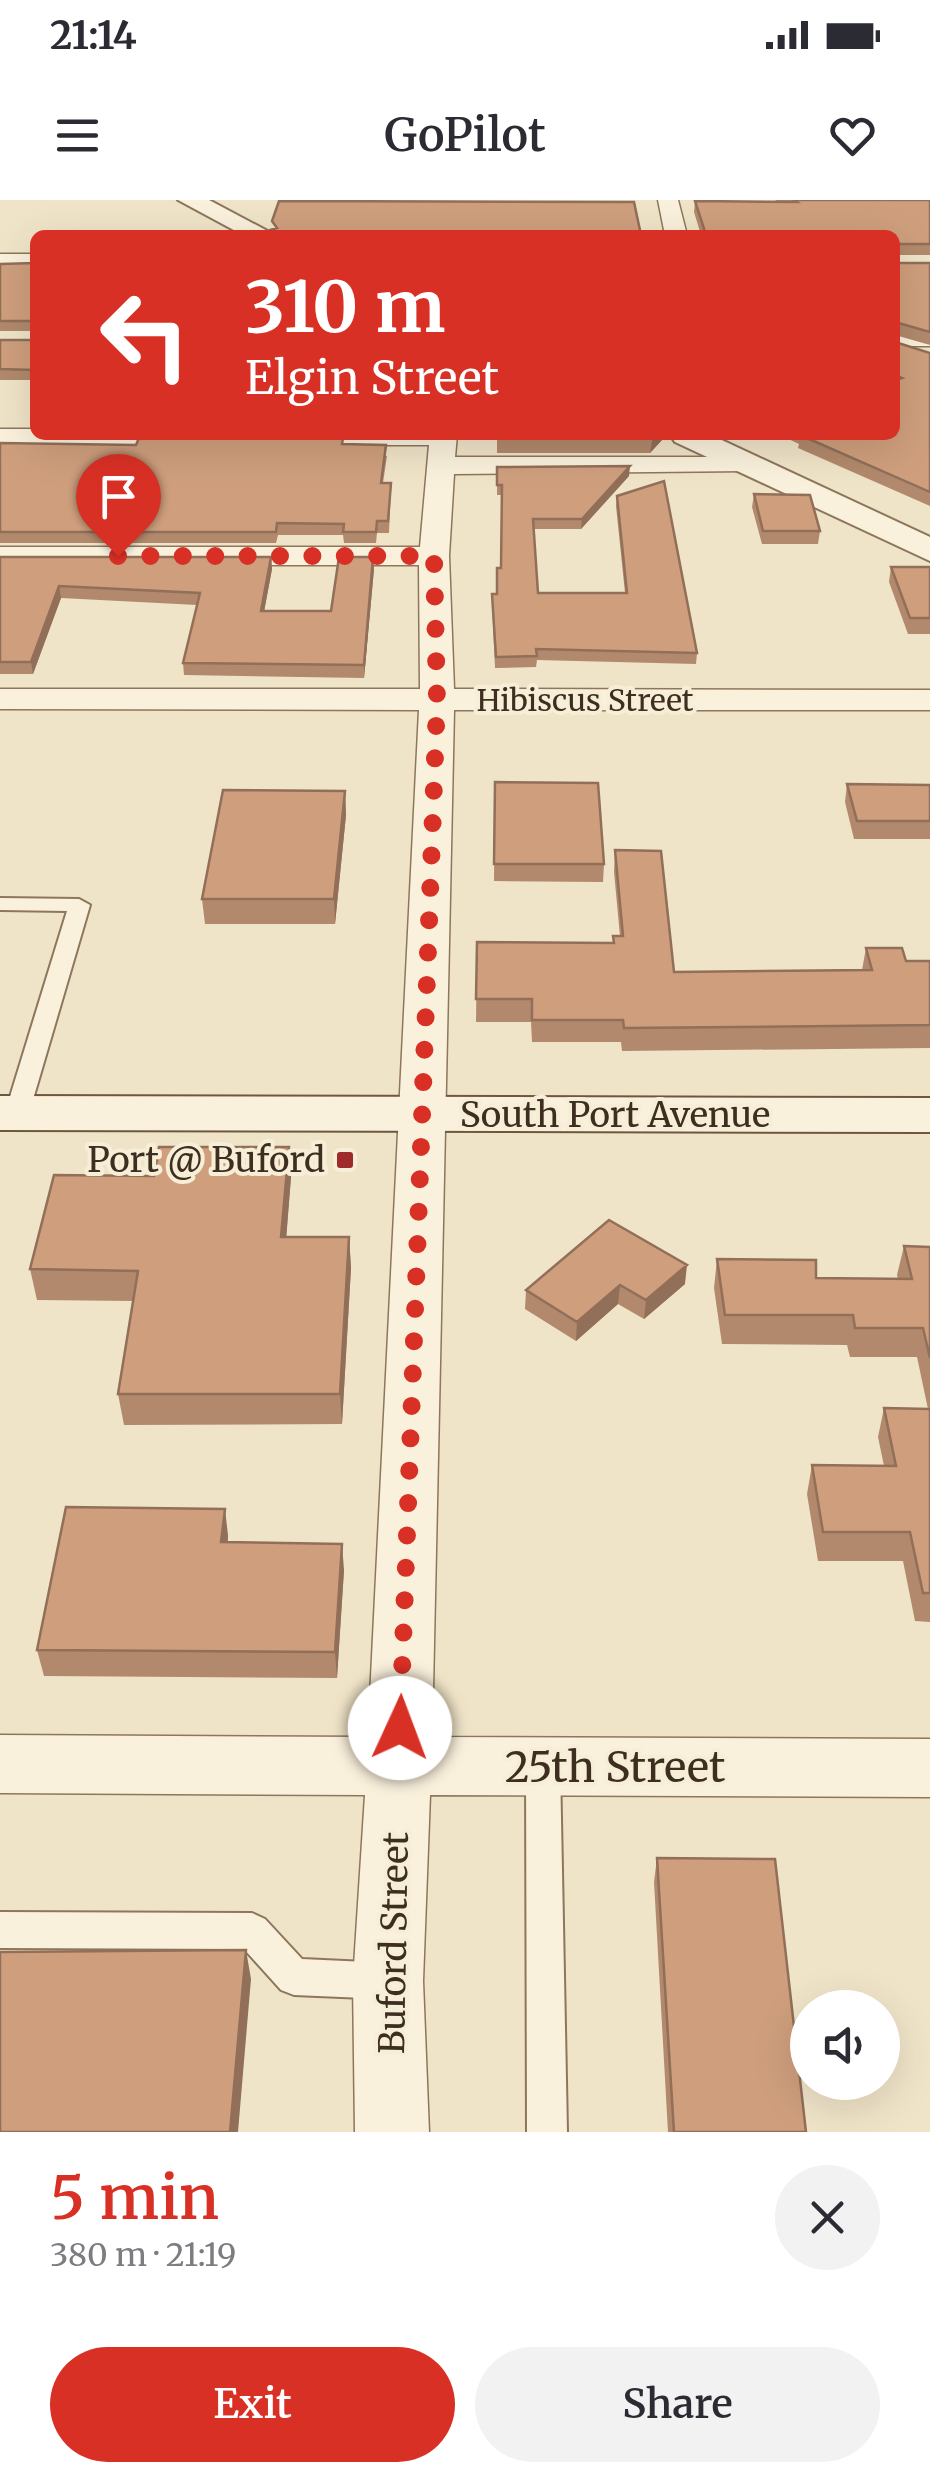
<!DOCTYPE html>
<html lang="en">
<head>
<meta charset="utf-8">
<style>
	body { margin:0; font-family:Merriweather,serif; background:#f2f2f3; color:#2b2b33; height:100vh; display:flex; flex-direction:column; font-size:38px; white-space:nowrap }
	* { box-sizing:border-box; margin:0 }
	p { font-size:32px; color:#7c7c81 }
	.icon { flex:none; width:55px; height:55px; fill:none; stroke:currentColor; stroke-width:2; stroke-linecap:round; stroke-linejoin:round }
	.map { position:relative; height:1932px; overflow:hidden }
	.panel { display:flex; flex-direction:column; background:#fff; flex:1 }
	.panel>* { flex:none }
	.banner { position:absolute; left:30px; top:30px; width:870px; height:210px; border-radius:15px; box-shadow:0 10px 40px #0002; background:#d93025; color:#fff; overflow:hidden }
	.buttons { position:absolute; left:790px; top:1790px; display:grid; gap:20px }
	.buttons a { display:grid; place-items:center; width:110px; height:110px; border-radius:50%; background:#fff; box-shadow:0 10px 40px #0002; font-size:50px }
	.pin { position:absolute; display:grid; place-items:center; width:85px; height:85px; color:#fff; margin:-102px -42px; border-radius:50% 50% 50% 0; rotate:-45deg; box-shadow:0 0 10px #0007 }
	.pin .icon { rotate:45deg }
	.me { position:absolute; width:110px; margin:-55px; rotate:2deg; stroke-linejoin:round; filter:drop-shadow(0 0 8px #0008) }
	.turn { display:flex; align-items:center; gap:35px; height:210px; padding:0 50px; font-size:45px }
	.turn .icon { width:130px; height:130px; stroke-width:2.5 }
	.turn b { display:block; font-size:70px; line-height:85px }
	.round { display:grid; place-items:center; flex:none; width:105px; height:105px; border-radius:52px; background:#f2f2f3 }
	.overview { display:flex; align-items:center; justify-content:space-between; height:170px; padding:0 50px }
	h1 { font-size:60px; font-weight:600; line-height:75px; color:#d93025 }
	.primary-button { display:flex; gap:20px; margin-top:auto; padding:20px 50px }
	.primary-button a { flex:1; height:115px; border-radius:60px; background:#d93025; color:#fff; font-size:40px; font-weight:600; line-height:115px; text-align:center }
	.primary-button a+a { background:#f2f2f3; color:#2b2b33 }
	.status { display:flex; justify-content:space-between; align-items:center; height:70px; padding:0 50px; background:#fff; direction:ltr }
	.status svg { height:28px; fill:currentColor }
	header { display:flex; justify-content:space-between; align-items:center; height:130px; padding:0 50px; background:#fff; font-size:45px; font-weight:600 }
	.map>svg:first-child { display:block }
</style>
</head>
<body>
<div class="status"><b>21:14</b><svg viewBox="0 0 49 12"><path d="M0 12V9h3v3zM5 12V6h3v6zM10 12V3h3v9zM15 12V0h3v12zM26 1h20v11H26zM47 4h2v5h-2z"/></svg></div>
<header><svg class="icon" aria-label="menu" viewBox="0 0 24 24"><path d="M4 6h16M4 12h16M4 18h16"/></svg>GoPilot<svg class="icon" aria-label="heart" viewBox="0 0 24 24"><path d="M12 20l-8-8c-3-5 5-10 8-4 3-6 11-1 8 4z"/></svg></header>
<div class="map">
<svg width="930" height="1932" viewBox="0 0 930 1932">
	<rect width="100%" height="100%" fill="#f0e4c8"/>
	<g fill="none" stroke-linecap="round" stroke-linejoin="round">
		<g stroke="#8d765c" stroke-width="4">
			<path id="service" d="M0,698l79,1 11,6 -61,208 -12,8 -12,-8 62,-202 -67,-1z
				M543,1551l12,4 5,11 7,366h-40l-1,-366 5,-11z
				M0,1712l252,1 13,6 37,40 86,4 13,5 5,13 -5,13 -13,5 -94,-4 -13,-5 -37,-41 -244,-1z"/>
		</g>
		<g stroke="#8d765c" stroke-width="3">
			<path id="minor" d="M658,0h20l9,35h-22z
				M0,54h35v14h-35z
				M895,132h35v14h-35z
				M0,229h35v6h422l-2,22h301l4,6 -14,8 -292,3 -5,82 5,133 476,1v20h-476l-22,1027 498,2v58l-500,-2 -7,186 6,151h-74l-2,-151 12,-186 -365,-2v-58l368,2 51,-1027 -419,-1v-20h420l-1,-124h-419v-18h420l9,-102h-429z"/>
		</g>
		<g stroke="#8d765c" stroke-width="4">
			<path id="tertiary" d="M178,0h31l66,35h-32z
				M670,235h41l219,102v24l-255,-119z"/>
		</g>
		<g stroke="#6f573f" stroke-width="4">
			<path id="secondary" d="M0,896l930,2v34l-930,-2z"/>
		</g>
		<use href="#service" fill="#faf1dc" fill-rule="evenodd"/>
		<use href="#minor" fill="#faf1dc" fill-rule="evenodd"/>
		<use href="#tertiary" fill="#faf1dc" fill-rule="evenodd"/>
		<use href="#secondary" fill="#faf1dc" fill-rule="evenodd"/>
	</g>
	<path fill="#b2896c" d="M775,0h155v55h-35v-20h-194l-7,-23 1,-11 83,1z
		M35,63v68h-35v-67z
		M895,63h35v82l-35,-10z
		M0,140h35v40h-35z
		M895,142l35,11v153l-132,-58 1,-4 -19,-9h115z
		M497,235h165v5l-12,13h-153z
		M0,243l136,2 207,-1 44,12 -4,27h8l-2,50h-12l-1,10h-32l-1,-8h-65l-2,8h-276z
		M497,267l132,9 -48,53h-48l5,64h87l-9,-87 1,-10 80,157 -1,11 -159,-4 -1,7 -41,1 -3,-63 5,-11 4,-26v-73h-4z
		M754,294l66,37 -2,13h-56l-10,-37z
		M0,357h271l1,12 -8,42h67l43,-42 -10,109 -180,-3 -1,-12 14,-58 -136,-7 -28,76h-33z
		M891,367h39v67h-22l-19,-52z
		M495,582l109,82 -1,18 -109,-1z
		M847,584l83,1v54h-76l-9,-37z
		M345,591l1,24 -11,109h-130l-3,-25z
		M615,650l59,122 188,-2 4,-22 40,13h24v87l-308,3 -1,-9h-89l-1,-20h-55l1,-80 136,1v-7h7l-6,-64z
		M289,947l2,30 -5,60h63l2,31 -9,156 -218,1 -6,-31 15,-93 -96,-1 -7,-31 124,-93z
		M609,1020l76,64 -41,35 -26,-15 -42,37 -51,-32 1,-19z
		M904,1046l26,1v375l-15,-1 -12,-60h-85l-11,-67 5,-29 72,1 -6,-29 6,-29 44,1 -11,-52h-67l-3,-12 -125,-1 -8,-56 3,-29 99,19 82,1 -1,-4z
		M228,1335v7l116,28 -7,108 -293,-2 -7,-26z
		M657,1658l149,274h-138l-14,-250z"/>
	<path fill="#916f58" d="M653,235h9v5l-12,13z
		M630,266l-1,10 -48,53 1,-10z
		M271,357l1,12 -10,54 -1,-12z
		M373,357l1,12 -10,109v-13z
		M59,386l2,12 -28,76 -2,-12z
		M345,591l1,24 -11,109 -1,-25z
		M289,947l2,30 -7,90 -3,-30z
		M349,1037l2,31 -9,156 -2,-30z
		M687,1065l-2,19 -41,35 2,-19z
		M620,1085l-2,19 -42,37 1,-19z
		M225,1309l3,26 -3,33 -4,-26z
		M342,1344l2,26 -7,108 -2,-26z
		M246,1750l5,29 -13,153h-8z"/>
	<path fill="#cf9f7d" stroke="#916f58" stroke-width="2.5" d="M794,0h136v44h-35v-9h-189l-11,-34 102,1z
		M279,1l355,1 7,33h-373l2,-5 7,-2 -5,-7z
		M35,63v58h-35v-57z
		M895,63h35v69l-35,-10z
		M0,140h35v30l-35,-1z
		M895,142l35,11v139l-130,-57h95v-55l7,-2 -7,-3z
		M498,235h155l-2,2h-153z
		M139,238h204l-1,6 44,1 -5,38h10l-3,38h-11l-1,11h-33l1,-8 -67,-1 -1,9h-276v-89l136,2z
		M630,266l-48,53h-49l5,74h89l-10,-97 47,-15 33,172 -161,-4 1,7 -41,1 -4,-63h5v-26h4l1,-83h-5v-18z
		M754,294l56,1 10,36h-57z
		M0,357h271l-10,54h70l8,-54h34l-9,108 -181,-2 17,-70 -141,-7 -28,76h-31z
		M891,367h39v51h-20z
		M495,582l103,1 6,81h-110z
		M847,584l83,1v36h-73z
		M223,590l122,1 -11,108h-132z
		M615,650l46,1 13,121 198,-2 -6,-22h36l4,13h24v64l-306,3 -1,-8h-91v-21h-56l1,-57 137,1 -1,-7h10z
		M159,947h130l-8,90h68l-9,157h-222l20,-123 -108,-2 24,-94 100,1z
		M609,1020l78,45 -41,35 -26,-15 -43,37 -51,-32z
		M904,1046l26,1v111l-7,-30h-68l-2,-13h-128l-8,-56 99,1v18l96,1z
		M884,1208l46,1v184h-7l-13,-61h-87l-11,-67 84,1z
		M66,1307l159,2 -4,33 121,2 -7,108 -298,-2z
		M657,1658l118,1 31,273h-132z
		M246,1750l-16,182h-230v-180z"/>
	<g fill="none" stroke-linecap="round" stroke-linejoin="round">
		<path stroke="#d93025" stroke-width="18" stroke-dasharray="0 32.4" d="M118,356h316l3,145 -37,1027"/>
	</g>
	<rect fill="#9e2a2b" stroke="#f7eed8" stroke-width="4" x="335" y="950" width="20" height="20" rx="5"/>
	<g text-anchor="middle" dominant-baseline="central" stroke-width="8" stroke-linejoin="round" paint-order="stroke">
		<g font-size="30" fill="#3d2e20" stroke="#f7eed8">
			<text x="585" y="500">Hibiscus Street</text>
		</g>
		<g font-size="35" fill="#3d2e20" stroke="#f7eed8">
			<text x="615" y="915">South Port Avenue</text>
			<text transform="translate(394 1743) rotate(-89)">Buford Street</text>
		</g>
		<g font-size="35" fill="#3d2e20" stroke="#f7eed8" text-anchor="end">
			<text x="325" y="960">Port @ Buford</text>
		</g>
		<g font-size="42" fill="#3d2e20" stroke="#f7eed8">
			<text x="615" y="1567">25th Street</text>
		</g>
	</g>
</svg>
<div class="buttons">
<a><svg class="icon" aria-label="sound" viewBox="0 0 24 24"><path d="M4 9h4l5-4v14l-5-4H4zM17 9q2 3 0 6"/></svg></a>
</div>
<div class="pin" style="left:118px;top:356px;background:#d93025"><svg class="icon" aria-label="arrive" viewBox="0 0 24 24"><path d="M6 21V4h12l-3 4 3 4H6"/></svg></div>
<svg class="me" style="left:400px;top:1528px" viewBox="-20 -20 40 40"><circle r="19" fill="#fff"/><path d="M0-13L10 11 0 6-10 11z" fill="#d93025"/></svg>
<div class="banner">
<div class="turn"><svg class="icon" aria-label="left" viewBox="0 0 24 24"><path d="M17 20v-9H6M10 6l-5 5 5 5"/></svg><div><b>310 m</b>Elgin Street</div></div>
</div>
</div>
<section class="panel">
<div class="overview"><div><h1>5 min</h1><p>380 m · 21:19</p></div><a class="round"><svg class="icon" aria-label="close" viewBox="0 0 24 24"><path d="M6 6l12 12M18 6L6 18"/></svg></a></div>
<div class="primary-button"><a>Exit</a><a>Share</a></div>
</section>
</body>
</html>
